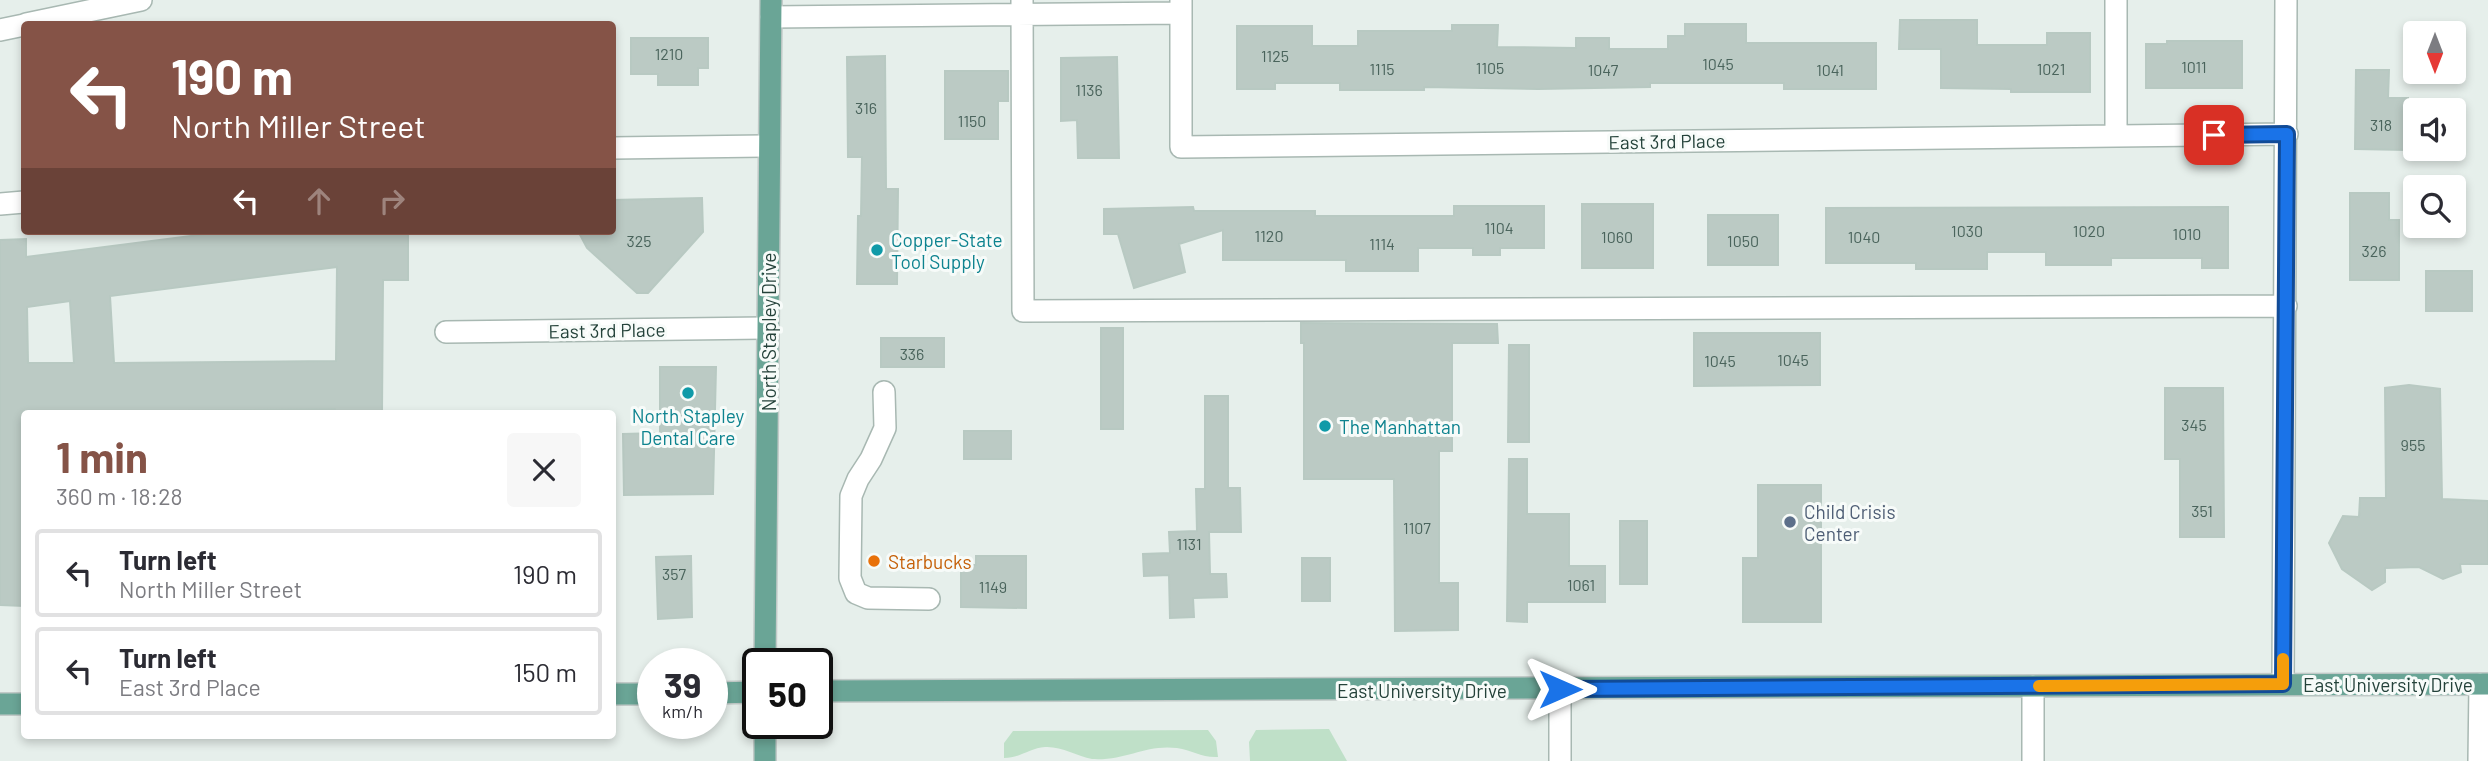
<!DOCTYPE html>
<html lang="en">
<head>
<meta charset="utf-8">
<style>
	body { margin:0; font-family:Barlow,sans-serif; background:#f7f7f7; color:#2b2b33; height:100vh; display:flex; flex-direction:column; font-size:26px; white-space:nowrap }
	* { box-sizing:border-box; margin:0 }
	p { font-size:23px; color:#7c7c81 }
	.icon { flex:none; width:38px; height:38px; fill:none; stroke:currentColor; stroke-width:2; stroke-linecap:round; stroke-linejoin:round }
	.map { position:relative; flex:1; overflow:hidden }
	.details { position:absolute; left:21px; top:410px; width:595px; height:329px; display:flex; flex-direction:column; background:#fff; border-radius:7px; box-shadow:0 4px 10px #0003 }
	.details>* { flex:none }
	.hud { position:absolute; left:21px; top:21px; width:595px; height:214px; border-radius:7px; box-shadow:0 4px 10px #0003; background:#855347; color:#fff; overflow:hidden }
	.needle { width:46px; rotate:180deg }
	.tools { position:absolute; left:2403px; top:21px; display:grid; gap:14px }
	.tools a { display:grid; place-items:center; width:63px; height:63px; border-radius:7px; background:#fff; box-shadow:0 4px 10px #0003; font-size:35px }
	.speed { position:absolute; left:637px; top:648px; display:flex; gap:14px; font-size:35px; font-weight:700; text-align:center }
	.speed>* { display:grid; place-content:center; width:91px; height:91px; border-radius:50%; background:#fff; box-shadow:0 4px 10px #0003; line-height:1 }
	.speed small { font-size:18px; font-weight:400 }
	.speed .limit { border:4px solid #111; border-radius:10px; background:#fff; color:#111 }
	.pin { position:absolute; display:grid; place-items:center; width:60px; height:60px; color:#fff; margin:-30px; border-radius:14px; box-shadow:0 4px 10px #0006 }
	.me { position:absolute; width:77px; margin:-38px; rotate:90deg; stroke-linejoin:round; filter:drop-shadow(0 0 5px #0008) }
	.turn { display:flex; align-items:center; gap:24px; height:147px; padding:0 35px; font-size:32px }
	.turn .icon { width:91px; height:91px; stroke-width:2.5 }
	.turn b { display:block; font-size:49px; line-height:60px }
	.lanes { display:flex; align-items:center; height:66px; padding:0 35px; background:#0003; justify-content:center; gap:35px; direction:ltr }
	.lanes .off { opacity:.35 }
	.round { display:grid; place-items:center; flex:none; width:74px; height:74px; border-radius:7px; background:#f7f7f7 }
	.head { display:flex; align-items:center; justify-content:space-between; height:119px; padding:0 35px }
	h1 { font-size:42px; font-weight:700; line-height:52px; color:#855347 }
	ul { padding:0; list-style:none }
	li { display:flex; align-items:center; gap:21px; height:88px; margin:0 14px 10px; padding:0 21px; border:4px solid #e1e1e2; border-radius:7px }
	li div { flex:1 }
	li b { display:block; font-size:26px }
	li em { font-style:normal }
	.map>svg:first-child { display:block }
</style>
</head>
<body>
<div class="map">
<svg width="2488" height="761" viewBox="0 0 2488 761">
	<rect width="100%" height="100%" fill="#e6efeb"/>
	<path fill="#bfe0c8" d="M1329,729l18,32h-97l-1,-19 7,-12z
		M1208,730l8,11 2,16c-16,1 -26,-7 -41,-9 -32,-4 -51,13 -85,11 -15,-3 -31,-13 -47,-12 -15,1 -25,11 -41,11v-15l9,-12z"/>
	<path fill="#bbcac4" stroke="#b8c9c2" stroke-width="2" fill-rule="evenodd" d="M1900,20h77v25h70v-12h43v59h-79v-3l-70,-1v-39h-42z
		M1685,24h61v19h130v46h-92v-6h-134v4l-112,2 -114,-2v3h-84v-7h-65v6h-38v-63h75v20h46v-15h94v-6h46l-1,22 79,1v-10h33v11h59v-13h17z
		M631,38h77v30h-10v17h-40v-11h-27z
		M2167,41h75v47h-96v-44h21z
		M885,56l1,133h12l-1,95h-40l1,-68h3l1,-59h-14l-1,-100z
		M1117,57l2,101h-41l-1,-38 -16,1v-63z
		M2356,70h33l-1,28h20l-1,52 -52,-1z
		M945,71h63v30h-10v38h-53z
		M2350,193h39v27h10v60h-49z
		M702,198l1,34 -55,61h-11l-50,-45 -9,-17h34v-31z
		M1582,204h71v64h-71z
		M1454,206h90v42h-44v7h-27v-7h-55v23h-72v-11h-123v-30l-44,14 6,28 -51,16 -16,-54h-14v-25l89,-2 1,4h121v5h139z
		M2228,207v61h-26v-10h-91v7h-65v-13h-59v17h-71v-6h-90v-55z
		M1708,215h70v50h-70z
		M230,231h178v49h-25l-1,133h-47v-4l-311,4v193l-24,-1v-365l26,-1v18zM337,267l-1,94 -222,2 -4,-67zM70,301l4,62h-46l-1,-56z
		M2426,271h46v40h-46z
		M1301,323l196,1 1,19h-46v108h-13v132h19v47l-63,1 -1,-152h-90v-136h-3z
		M1101,328h22v101h-22z
		M1694,333h126v52l-126,1z
		M881,338h63v29h-63z
		M1509,345h20v97h-21z
		M660,367h56l-3,127 -89,1 -1,-61 37,-1z
		M2409,385l31,4 2,110 46,2v63h-28l1,8 -18,7 -24,-12 -34,1v14l-13,8 -30,-21 -13,-26 14,-27 16,1 1,-19h26l-1,-110z
		M2165,388h58l1,149h-44v-78h-15z
		M1205,396h23v92h12l1,44h-32l1,42h16l1,23 -34,1 1,19 -24,1 -1,-43 -25,1 -1,-22 27,-1 -1,-21 28,-1 -1,-42h9z
		M964,431h47v28h-47z
		M1509,459h18v55h42v52h36v36h-78v20l-20,-1z
		M1758,485h63v137h-78v-64h15z
		M1620,521h27v63h-27z
		M691,556l1,61 -34,2 -2,-62z
		M976,556h50v52l-65,-1v-42h15z
		M1302,558h28v43h-28z"/>
	<g fill="none" stroke-linecap="round" stroke-linejoin="round">
		<g stroke="#a8b8b2" stroke-width="24">
			<path id="minor" d="M1022,0l1,311 1263,-5
				M1181,0v147l1106,-13
				M2116,0v136
				M771,17l410,-4
				M26,24l115,-24
				M0,30l24,-5
				M612,148l157,-2
				M0,204l24,-2
				M446,332l322,-4
				M884,392l1,36 -14,31 -13,20 -7,17 -1,82 6,15 12,5 61,1
				M2283,684l3,-684
				M2033,686v75
				M1560,761v-72
				M2479,761l1,-77"/>
		</g>
		<g stroke="#c2cac8" stroke-width="24">
			<path id="major" d="M765,663l6,-663
				M817,691l1671,-7
				M712,693l46,-1
				M612,694h41
				M0,704h24
				M765,723v38"/>
		</g>
		<use href="#minor" stroke="#fff" stroke-width="21"/>
		<use href="#major" stroke="#6aa596" stroke-width="21"/>
	</g>
	<g fill="none" stroke-linecap="round" stroke-linejoin="round">
		<g stroke="#114b97" stroke-width="18">
			<path id="route" d="M1560,689l723,-5 4,-550 -73,1"/>
		</g>
		<use href="#route" stroke="#1a73e8" stroke-width="12"/>
		<path stroke="#f59e0b" stroke-width="12" d="M2039,686l244,-2v-25"/>
	</g>
	<g fill="#0f9aa8" stroke="#f7fbf9" stroke-width="2.5">
		<circle cx="877" cy="250" r="7"/>
		<circle cx="688" cy="393" r="7"/>
		<circle cx="1325" cy="426" r="7"/>
	</g>
	<circle fill="#5c6f8a" stroke="#f7fbf9" stroke-width="2.5" cx="1790" cy="522" r="7"/>
	<circle fill="#e8710a" stroke="#f7fbf9" stroke-width="2.5" cx="874" cy="561" r="7"/>
	<g text-anchor="middle" dominant-baseline="central" stroke-width="6" stroke-linejoin="round" paint-order="stroke">
		<g font-size="16" fill="#4a645c">
			<text x="669" y="53">1210</text>
			<text x="1275" y="55">1125</text>
			<text x="1718" y="63">1045</text>
			<text x="2194" y="66">1011</text>
			<text x="1490" y="67">1105</text>
			<text x="1382" y="68">1115</text>
			<text x="2051" y="68">1021</text>
			<text x="1603" y="69">1047</text>
			<text x="1830" y="69">1041</text>
			<text x="1089" y="89">1136</text>
			<text x="866" y="107">316</text>
			<text x="972" y="120">1150</text>
			<text x="2381" y="124">318</text>
			<text x="1499" y="227">1104</text>
			<text x="1967" y="230">1030</text>
			<text x="2089" y="230">1020</text>
			<text x="2187" y="233">1010</text>
			<text x="1269" y="235">1120</text>
			<text x="1617" y="236">1060</text>
			<text x="1864" y="236">1040</text>
			<text x="639" y="240">325</text>
			<text x="1743" y="240">1050</text>
			<text x="1382" y="243">1114</text>
			<text x="2374" y="250">326</text>
			<text x="912" y="353">336</text>
			<text x="1793" y="359">1045</text>
			<text x="1720" y="360">1045</text>
			<text x="2194" y="424">345</text>
			<text x="2413" y="444">955</text>
			<text x="2202" y="510">351</text>
			<text x="1417" y="527">1107</text>
			<text x="1189" y="543">1131</text>
			<text x="674" y="573">357</text>
			<text x="1581" y="584">1061</text>
			<text x="993" y="586">1149</text>
		</g>
		<g font-size="19" fill="#24423a" stroke="#f7fbf9">
			<text transform="translate(1667 141) rotate(-1)">East 3rd Place</text>
			<text transform="translate(607 330) rotate(-1)">East 3rd Place</text>
			<text transform="translate(768 332) rotate(-90)">North Stapley Drive</text>
			<text x="2388" y="684">East University Drive</text>
			<text x="1422" y="690">East University Drive</text>
		</g>
		<g font-size="19" fill="#0d838f" stroke="#f7fbf9" text-anchor="start">
			<text x="891" y="239">Copper-State<tspan x="891" dy="22">Tool Supply</tspan></text>
			<text x="688" y="415" text-anchor="middle">North Stapley<tspan x="688" dy="22">Dental Care</tspan></text>
			<text x="1339" y="426">The Manhattan</text>
		</g>
		<g font-size="19" fill="#4e5e75" stroke="#f7fbf9" text-anchor="start">
			<text x="1804" y="511">Child Crisis<tspan x="1804" dy="22">Center</tspan></text>
		</g>
		<g font-size="19" fill="#c56008" stroke="#f7fbf9" text-anchor="start">
			<text x="888" y="561">Starbucks</text>
		</g>
	</g>
</svg>
<div class="tools">
<a><svg class="needle" viewBox="-14 -14 28 28"><path d="M0-13l5 13h-10z" fill="#e53935"/><path d="M0 13l5-13h-10z" fill="#7c7c81"/></svg></a>
<a><svg class="icon" aria-label="sound" viewBox="0 0 24 24"><path d="M4 9h4l5-4v14l-5-4H4zM17 9q2 3 0 6"/></svg></a>
<a><svg class="icon" aria-label="search" viewBox="0 0 24 24"><circle cx="10" cy="10" r="6"/><path d="M15 15l6 6"/></svg></a>
</div>
<div class="speed"><div>39<small>km/h</small></div><div class="limit">50</div></div>
<div class="pin" style="left:2214px;top:135px;background:#d93025"><svg class="icon" aria-label="arrive" viewBox="0 0 24 24"><path d="M6 21V4h12l-3 4 3 4H6"/></svg></div>
<svg class="me" style="left:1560px;top:689px" viewBox="-20 -20 40 40"><path d="M0-17L14 15 0 8-14 15z" fill="#1a73e8" stroke="#fff" stroke-width="4"/></svg>
<div class="hud">
<div class="turn"><svg class="icon" aria-label="left" viewBox="0 0 24 24"><path d="M17 20v-9H6M10 6l-5 5 5 5"/></svg><div><b>190 m</b>North Miller Street</div></div>
<div class="lanes"><svg class="icon" aria-label="left" viewBox="0 0 24 24"><path d="M17 20v-9H6M10 6l-5 5 5 5"/></svg><svg class="icon off" aria-label="ahead" viewBox="0 0 24 24"><path d="M12 20V5M6 11l6-6 6 6"/></svg><svg class="icon off" aria-label="right" viewBox="0 0 24 24"><path d="M7 20v-9h11M14 6l5 5-5 5"/></svg></div>
</div>
<section class="details">
<div class="head"><div><h1>1 min</h1><p>360 m · 18:28</p></div><a class="round"><svg class="icon" aria-label="close" viewBox="0 0 24 24"><path d="M6 6l12 12M18 6L6 18"/></svg></a></div>
<ul>
<li><svg class="icon" aria-label="left" viewBox="0 0 24 24"><path d="M17 20v-9H6M10 6l-5 5 5 5"/></svg><div><b>Turn left</b><p>North Miller Street</p></div><em>190 m</em></li>
<li><svg class="icon" aria-label="left" viewBox="0 0 24 24"><path d="M17 20v-9H6M10 6l-5 5 5 5"/></svg><div><b>Turn left</b><p>East 3rd Place</p></div><em>150 m</em></li>
</ul>
</section>
</div>
</body>
</html>
